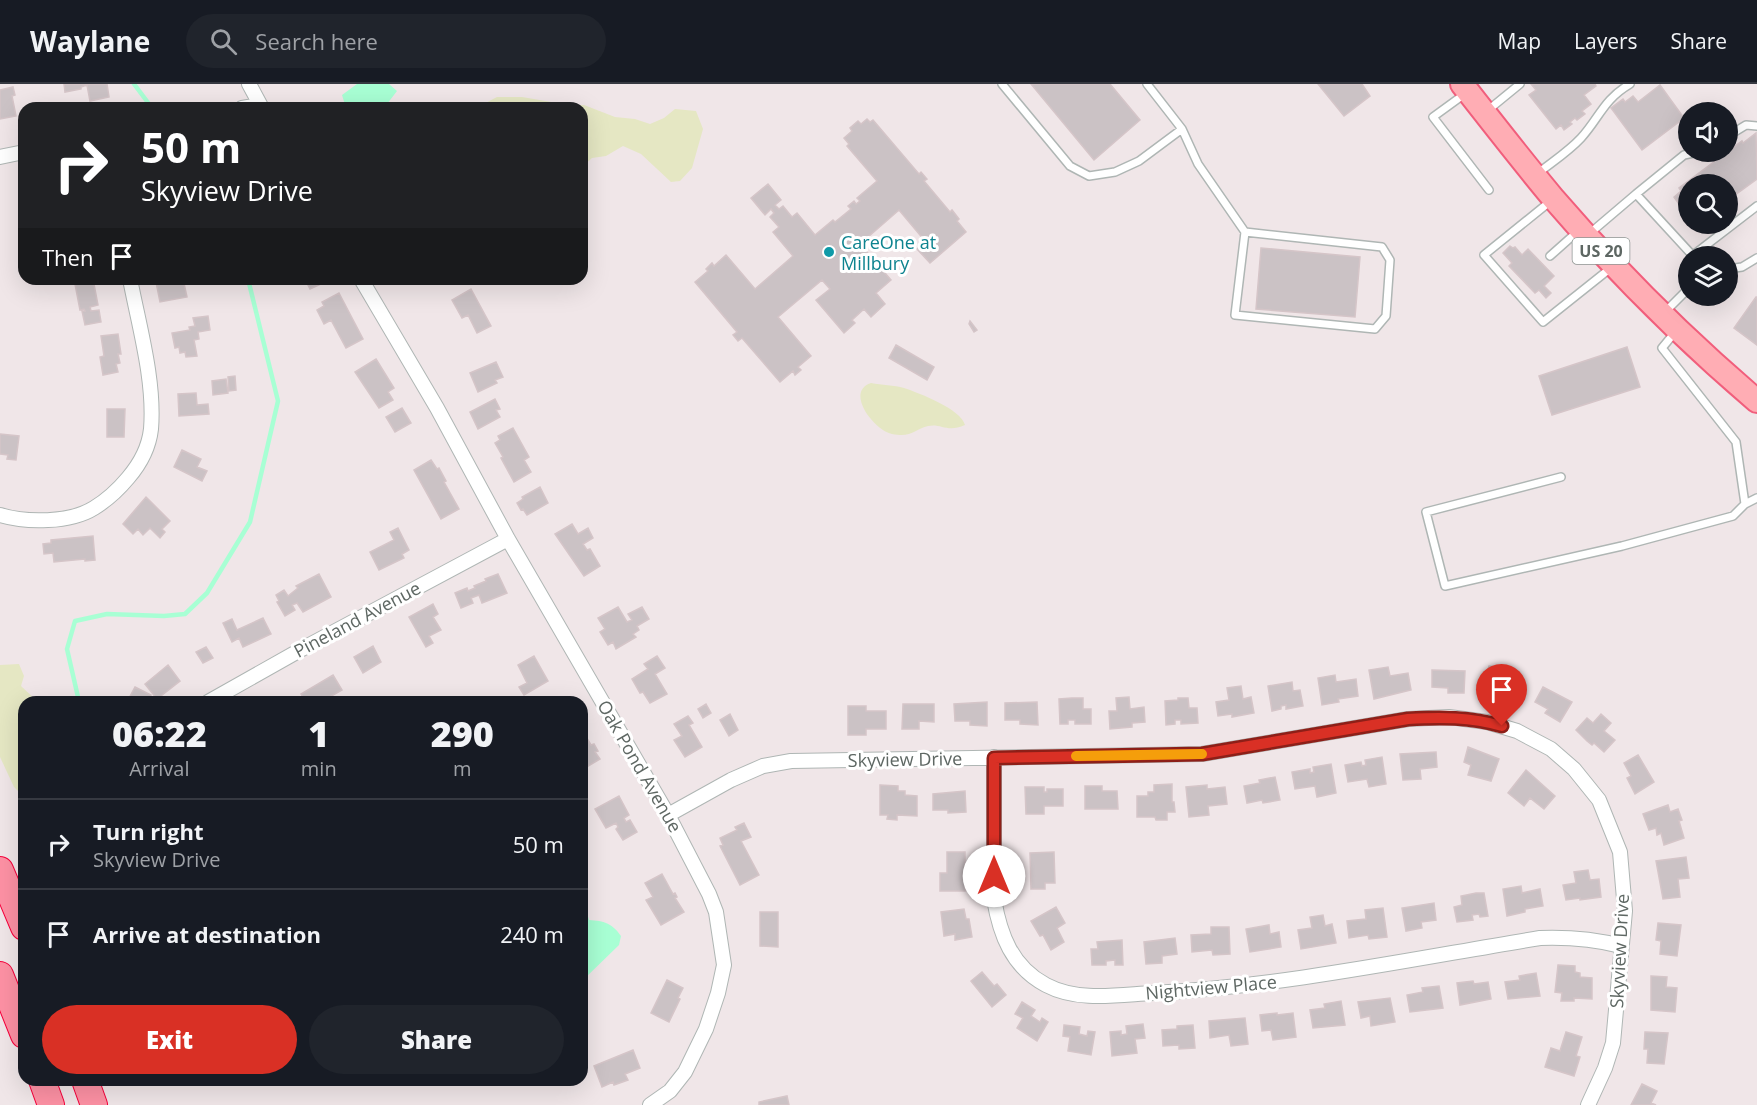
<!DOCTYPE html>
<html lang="en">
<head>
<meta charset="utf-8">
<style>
	body { margin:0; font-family:"Open Sans",sans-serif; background:#20242c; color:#f1f3f6; height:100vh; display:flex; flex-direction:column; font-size:22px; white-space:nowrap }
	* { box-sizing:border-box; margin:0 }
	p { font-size:20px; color:#9ea1a6 }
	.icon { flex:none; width:33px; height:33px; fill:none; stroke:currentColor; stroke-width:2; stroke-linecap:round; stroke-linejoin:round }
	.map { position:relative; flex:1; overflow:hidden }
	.details { position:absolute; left:18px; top:612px; width:570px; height:390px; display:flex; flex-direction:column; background:#171b24; border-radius:18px; box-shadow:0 6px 24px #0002 }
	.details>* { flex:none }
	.guide { position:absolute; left:18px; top:18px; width:570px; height:183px; border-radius:18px; box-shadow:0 6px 24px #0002; background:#202124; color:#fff; overflow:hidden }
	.buttons { position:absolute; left:1678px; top:18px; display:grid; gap:12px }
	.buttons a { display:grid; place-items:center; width:60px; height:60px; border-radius:50%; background:#171b24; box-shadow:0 6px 24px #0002; font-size:30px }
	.pin { position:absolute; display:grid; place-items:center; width:51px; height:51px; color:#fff; margin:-62px -26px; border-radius:50% 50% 50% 0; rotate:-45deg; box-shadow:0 0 6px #0007 }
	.pin .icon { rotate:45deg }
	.me { position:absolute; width:66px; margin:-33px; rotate:0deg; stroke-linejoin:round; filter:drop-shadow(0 0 4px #0008) }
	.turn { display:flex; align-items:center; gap:21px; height:126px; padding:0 24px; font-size:27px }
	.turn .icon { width:78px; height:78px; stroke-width:2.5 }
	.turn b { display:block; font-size:42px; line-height:51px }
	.then { display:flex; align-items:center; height:57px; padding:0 24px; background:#0003; gap:12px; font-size:22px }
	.eta { display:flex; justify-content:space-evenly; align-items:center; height:102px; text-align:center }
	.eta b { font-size:36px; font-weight:800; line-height:42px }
	.primary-button { display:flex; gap:12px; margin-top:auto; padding:12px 24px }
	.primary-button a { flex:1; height:69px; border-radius:36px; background:#d93025; color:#fff; font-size:24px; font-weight:800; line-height:69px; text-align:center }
	.primary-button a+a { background:#20242c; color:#f1f3f6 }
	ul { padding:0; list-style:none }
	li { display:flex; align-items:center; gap:18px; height:90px; padding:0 24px; border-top:2px solid #363941 }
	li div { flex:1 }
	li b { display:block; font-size:22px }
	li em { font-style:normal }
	header { display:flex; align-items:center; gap:36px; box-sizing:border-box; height:84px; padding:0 30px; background:#171b24; border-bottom:2px solid #363941 }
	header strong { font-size:28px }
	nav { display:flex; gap:33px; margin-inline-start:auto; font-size:21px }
	.search { width:420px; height:54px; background:#20242c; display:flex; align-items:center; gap:15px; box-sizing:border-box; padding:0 21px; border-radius:33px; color:#9ea1a6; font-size:22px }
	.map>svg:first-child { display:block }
</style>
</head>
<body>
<header>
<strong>Waylane</strong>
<div class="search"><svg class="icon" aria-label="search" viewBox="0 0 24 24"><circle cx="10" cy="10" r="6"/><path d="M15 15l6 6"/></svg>Search here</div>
<nav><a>Map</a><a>Layers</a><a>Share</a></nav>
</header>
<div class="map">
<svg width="1757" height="1021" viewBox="0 0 1757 1021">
	<rect width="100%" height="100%" fill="#f0e6e8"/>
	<path fill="#e5e7c3" d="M497,13h25l47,8h15l31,12 20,2 15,5 14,-6 11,-9 21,2 7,18 -11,39 -12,13 -9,1 -30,-28 -18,-8 -17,10 -14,2 -10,9v-59h-106z
		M871,299c11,2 23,2 33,5 15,5 57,21 61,37 -18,8 -24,-2 -37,1 -15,4 -16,12 -36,8 -17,-3 -48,-42 -21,-51z
		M19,580l5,12 -3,10 17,16h9h-23v95l-10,-10 -14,-30v-92z"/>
	<path fill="#a8ffd4" d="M357,0h32l8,7 -13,17h-38l-4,-13z
		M582,812l7,24c15,1 23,3 32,16l-2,9 -37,36z"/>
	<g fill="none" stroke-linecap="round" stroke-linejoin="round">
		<path stroke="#a8ffd4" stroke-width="4.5" d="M134,0l18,24
			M82,618l-4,-5 -11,-48 8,-28 32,-7 57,2 21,-2 22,-21 43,-71 28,-121 -30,-122"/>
	</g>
	<path fill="#cbc2c5" stroke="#d5c5c8" stroke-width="1.5" d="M64,0h43l2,13 -19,4 -3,-16 -6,2v2l-16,3z
		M1031,0h79l30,36 -46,40z
		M1318,0h44l8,12 -26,20z
		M1531,0h64l1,2 -12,9 7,9 -9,7 3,3 -8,6 -2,-2 -5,4 2,2 -8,6 -3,-5 -5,4 -27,-34 7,-5z
		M1660,1l24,33 -42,32 -31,-42 12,-9 2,3 8,-6 5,6z
		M13,3l2,8 -3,1 4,20 -16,3v-29z
		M867,35l3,3 3,-2 46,54 2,-2 6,7 -3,2 26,31 2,-2 7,9 -2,2 9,11 -36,31 -13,-14 8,-8 -26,-31 -39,34 31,36 -15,13 9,11 -14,13 -7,-8 -12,11 3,3 -11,10 -28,-33 14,-11 -8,-9 -44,37 33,39 -13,11 3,3 -6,5 -2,-4 -13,11 -38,-44 -4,3 -5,-6 4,-3 -42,-50 13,-11 -2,-2 6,-6 2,3 12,-11 29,34 38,-33 -20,-24 6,-5 -9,-10 4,-4 -3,-4 -6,6 -14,-17 17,-14 13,16 -6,5 4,4 4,-3 9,11 5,-4 18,22 18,-15 2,2 16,-13 -3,-3 6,-5 2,3 4,-3 -3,-3 20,-17 -30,-35 2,-2 -5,-6 8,-7 -2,-3 8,-7 3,3z
		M1756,49l1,46 -29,21v-16h-39v34l-15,-21 7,-6 -2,-3 63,-47 1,2z
		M1510,162l3,2 2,-1 7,8 6,-6 26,27 -10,10 7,7 -5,5 -7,-8 -4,3 -26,-27 3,-3 -9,-10z
		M1261,164l99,9 -5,60 -99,-8z
		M74,195h19l5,26 -8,2 1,4 8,-1 2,12 -16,3 -3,-14h3l-1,-2 -4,1z
		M172,195h11l4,18 -27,5 -4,-20z
		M305,195h19l1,3 -15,7z
		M471,205l20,37 -14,7 -9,-18 -6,3 -10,-18z
		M339,209l24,46 -17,9 -15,-28 -7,4 -7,-14 7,-4 -2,-4z
		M1756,213h1v48l-23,-17z
		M208,232l2,14 -12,2 1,7 -5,1 3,16 -11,1 -1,-5 -5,1 -1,-6 -4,1 -3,-15 18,-3 -1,-3 6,-1 -2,-8z
		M970,237l7,9 -3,2 -5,-8z
		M118,250l3,20h-3l2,9 -4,1 2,8 -15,3 -3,-18 4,-1 -3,-20z
		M896,261l38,22 -7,13 -38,-22z
		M1627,263l13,40 -88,28 -13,-39z
		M376,275l18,29 -6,4 5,8 -14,8 -24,-36z
		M496,278l7,15 -8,3 2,3 -19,9 -8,-19z
		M235,292l1,14 -7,1 -1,-14z
		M226,295l2,14 -15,2 -1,-14z
		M196,309l1,12 11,-1 1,10 -30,2 -1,-22z
		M495,315l5,10 -4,1 4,7 -22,12 -8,-17z
		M402,324l9,15 -16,9 -9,-15z
		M107,325h18l-1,28h-17z
		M513,344l16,29 -5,3 7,12 -17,10 -13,-24 2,-1 -8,-14 5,-3 -2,-4z
		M0,350l19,2 -3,24 -9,-1 1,-4 -8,-1z
		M182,366l19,9 -4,8 10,4 -5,10 -28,-14z
		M431,376l6,9 2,-1 7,13 -2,1 15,27 -18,10 -27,-49z
		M540,403l8,16 -21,12 -4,-6 -2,1 -4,-7 6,-4 -1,-2z
		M146,413l24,24 -8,8 3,3 -5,6 -10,-10 -7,7 -5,-6 -5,5 -10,-10z
		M572,440l6,10 10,-6 5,10 -10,6 4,6 3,-1 10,17 -16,10 -29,-42z
		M398,444l11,22 -7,4 2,4 -25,12 -9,-18 24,-12 -4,-8z
		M93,452l2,24 -10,1v-2l-31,3 -1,-9 -9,1 -1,-10 8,-1v-3z
		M319,490l12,23 -28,15 -6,-9 -5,2 3,5 -10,6 -8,-14 2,-1 -3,-6 8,-5 4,6 10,-8 -2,-2z
		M498,490l9,19 -25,10 -3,-8 -8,3 2,5 -12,5 -6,-15 12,-5 1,3 7,-3 -1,-2 12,-5 -1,-2z
		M433,520l5,10 -5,3 8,13 -12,6 4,7 -7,4 -17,-30z
		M618,523l9,15 5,-2 -4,-6 14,-7 7,12 -12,7 2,4 -6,4 3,3 -20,12 -3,-7 -5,3 -8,-13 5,-3 -7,-11z
		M263,534l8,16 -28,13 -4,-9 -7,4 -9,-19 9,-4 5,11z
		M373,562l8,16 -18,11 -9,-16z
		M206,563l7,11 -10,5 -7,-11z
		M534,572l14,25 -24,14 -5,-8 8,-4 -9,-18z
		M657,572l8,12 -10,6 12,20 -17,9 -7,-11 -3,1 -8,-14 16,-10 -4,-5z
		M168,581l12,16 -23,18 -12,-15z
		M1489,582l24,4 -3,11 8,2 -4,15 -31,-10z
		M1388,583l2,9 18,-3 3,17 -37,9 -5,-29z
		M1432,586l33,1 -1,22h-16v-5l-16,-1z
		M333,591l9,15 -21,12h-15l-5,-8z
		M1335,591l1,7 20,-3 2,17 -20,3 1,3 -17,3 -4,-27z
		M1292,598l1,9 7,-1 3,16 -17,3v-4l-5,1v3l-9,2 -4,-25z
		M1241,602l2,13 8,-2 3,16 -22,4v-3l-14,2 -2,-14 13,-2 -2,-12z
		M135,603l16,8 -4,7h-20z
		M1543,603l29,15 -12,20 -15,-9 3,-4 -13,-7z
		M1129,613l1,12 14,-2 1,15 -13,1v4l-22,2 -1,-18h8l-1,-13z
		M1072,614h11v11h8v15h-16v-4h-7v4h-8l-1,-25z
		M1178,614h10l1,10h8l1,15 -17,1v-4h-6v4l-9,1 -1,-24 13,-1z
		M987,618v24l-17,-1v-4h-15l-1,-17z
		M1037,618l1,23 -18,-1v-4h-15v-17z
		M706,620l5,9 -8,5 -5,-9z
		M903,620h31v18l-15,-1v8h-17z
		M848,622h18v5h20v18h-20v6h-18z
		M730,630l8,16 -9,6 -9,-16z
		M1601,630l10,9 -7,8 11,9 -11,12 -10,-9 -2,2 -5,-4 -11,-11 11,-12 6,5z
		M688,632l5,7 -4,2 13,22 -17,10 -11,-17 8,-4 -8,-12z
		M582,646l9,15 3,-1 4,7 -3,1 5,7 -15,9 -3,-5z
		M1468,663l31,12 -8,22 -23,-6 3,-10 -7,-3z
		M1436,668l1,15 -17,2 1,10 -18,1 -3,-26z
		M1638,671l16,27 -19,12 -8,-16 4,-2 -7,-13z
		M1382,673l4,27 -17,3 -2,-8 -19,3 -3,-17 16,-3 1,4 4,-1 -1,-5z
		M1331,680l5,29 -19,4 -2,-11 -20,3 -3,-17 18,-3v4l4,-1 -1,-5z
		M1526,686l29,26 -11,13 -14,-11 -6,8 -16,-13z
		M1275,693l5,23 -17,3 -1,-3 -15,3 -3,-17 16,-3 -1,-3z
		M1172,700v18h2l1,10h-8v8h-11l-1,-3h-18v-21h11v-4h6v-7z
		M880,701l18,1v5h7v4l12,1v20l-20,-1v5l-10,-1 1,-4h-8z
		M1207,701v4l18,-2 2,17 -19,2 1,9 -20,2 -3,-30z
		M1085,702h17v5h15l1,18h-33z
		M1025,703h19v5h3v-3h16v17h-19v8h-18z
		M965,707l1,21 -18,1v-3h-15v-16z
		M619,712l10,19 -5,3 2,4 4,-2 7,12 -14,8 -7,-11 2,-2 -2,-4 -10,5 -11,-19z
		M1668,721l2,7 8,-3 4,11 -3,1 5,17 -20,7 -3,-12 -4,2 -1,-7 -7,2 -6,-16z
		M744,739l7,14 -10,4 18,34 -19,10 -20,-39 3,-1 -3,-7 17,-8 -2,-3z
		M947,768h18v39h-25v-18h7z
		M1054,768l1,31h-10v6h-14l-1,-36z
		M1686,773l3,21 -11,1 2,18 -17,2 -7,-38z
		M1588,786l2,10 9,-1 2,18 -21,3v-2l-14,2 -3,-15 13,-2 -2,-11z
		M662,790l11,20 2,-1 2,4 -2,1 9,14 -23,13 -15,-25 7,-3 -8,-14z
		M1521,802l1,7 18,-4 3,17 -18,3v3l-18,4 -4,-27z
		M1476,809h8l4,23 -8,1 -1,-3 -7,1 1,5 -16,2 -3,-15 8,-2 -1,-9z
		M1434,819l2,17 -15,2 1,6 -16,3 -4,-23z
		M1056,823l9,16 -8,5 7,14 -13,8 -8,-15 -3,1 -9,-15z
		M1383,824l4,29 -18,2 -1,-4 -19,3 -2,-17 19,-2 -1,-9z
		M964,825l2,10h3l3,18 -17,3v-6l-11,2 -3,-24z
		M760,828h18v35l-18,-1z
		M1323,831l2,11 7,-2 4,19 -35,6 -3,-19 14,-2 -2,-11z
		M1658,839l23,2 -4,31 -17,-2 1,-13 -5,-1z
		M1269,841l1,9 9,-2 2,15 -31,5 -4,-23z
		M1211,843h18l1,27 -17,1 -1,-5 -20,2 -1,-17 20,-1z
		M1175,854l2,16 -15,2v7l-16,1 -2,-22z
		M1122,856l1,25h-8v-5l-9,1v4h-14l-1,-16h7l-1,-7z
		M1558,881l17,1v6l5,1v4l12,1v21l-18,-1v3h-13l1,-8 -7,-1z
		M982,888l12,14 3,-2 9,11 -14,12 -21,-26z
		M1536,889l4,23 -32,3 -3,-17 15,-2 -1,-4z
		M1651,892l16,1 -1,10 11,1 -2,24 -24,-2z
		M667,896l16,8 -5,10 2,1 -11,23 -18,-9z
		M1473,897l1,3 14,-2 3,17 -31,6 -3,-22z
		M1439,902l4,22 -33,4 -3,-17 16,-3 -1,-4z
		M1390,914l5,24 -24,4 -1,-10 -9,2 -3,-16z
		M1341,917l4,24 -32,3 -3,-18 15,-2 -1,-4z
		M1022,918l13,8 -4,6 9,6 2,-4 6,4 -11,19 -20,-13 6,-10 -8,-4z
		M1277,929v2l16,-2 3,24 -23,3 -2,-10 -9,1 -2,-16z
		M1245,934l3,26 -17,2 -2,-11 -19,3 -1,-17z
		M1143,940l2,14 -10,1 2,14 -25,3 -2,-24 11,-1v4l6,-1 -1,-8z
		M1064,941l16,2 -1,7 8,2 1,-5 7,1 -4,23 -23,-4 2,-14 -7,-1z
		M1193,941l2,23 -16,1v-4l-16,1 -1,-16 15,-1v-3z
		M1566,948l16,5 -6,19 4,1 -6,19 -29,-9 6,-19 9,3z
		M1645,948l23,1 -4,31 -17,-1 1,-14h-4z
		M633,966l7,18 -15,6 3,6 -14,5 -1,-3 -11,5 -8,-21z
		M1642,1000l15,7 -6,12 5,2h-25z
		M787,1012l2,9h-30v-3z"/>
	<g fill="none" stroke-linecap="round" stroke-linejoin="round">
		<g stroke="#afb6b4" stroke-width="10">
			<path id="lane" d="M1002,0l68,82 19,10 26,-4 24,-11 43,-32
				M1147,0l35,45 16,35 47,68 137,15 8,13 -4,56 -11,13 -140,-14 10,-83
				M1466,9l-33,24 56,73
				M1487,27l33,-27
				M1728,52l18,-11 11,1
				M1537,90c15,-12 31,-22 44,-36 19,-21 22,-38 49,-54
				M1636,110l48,-39 14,-3
				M1552,116l-68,55 59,67 69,-55
				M1589,150l47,-40 57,62
				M1550,172l27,-24
				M1692,172l65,-50
				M1728,185l14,-2 15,-9
				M1665,228l24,-24
				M1561,393l-135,35 19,74 177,-40 111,-30 12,-12 -9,-62 -74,-94 14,-17
				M1745,420l12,-6"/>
		</g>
		<g stroke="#afb6b4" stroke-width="16">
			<path id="street" d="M249,0l13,24
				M242,24l18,-3
				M0,73l24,-5
				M361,195l76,129 71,131 160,276 41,79 7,18 8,53 -6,28 -12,36 -21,43 -15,19 -20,14
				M0,431c26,8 70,8 94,-7 13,-8 24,-18 34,-30 12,-14 21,-31 23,-49 4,-48 -12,-103 -21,-150
				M208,618l94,-53 206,-110
				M994,673v142c6,36 18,68 52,86 32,17 71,10 107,8 130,-7 259,-34 387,-55 28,-1 54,1 81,8
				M668,731l63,-35 32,-14 28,-5 411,-7 206,-35 41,-2 38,5 30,9 34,18 23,20 25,31 21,52 5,59 -12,132 -8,25 -17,37"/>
		</g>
		<g stroke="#f15e7c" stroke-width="26">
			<path id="primary" d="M1462,0c30,38 60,77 91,114 63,73 131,141 204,203"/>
		</g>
		<g stroke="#f6013b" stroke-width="28">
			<path id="highway" d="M0,786l24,57
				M0,891l24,60
				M42,996l9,25
				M85,996l9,25"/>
		</g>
		<use href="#lane" stroke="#fff" stroke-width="7"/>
		<use href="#street" stroke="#fff" stroke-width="14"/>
		<use href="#primary" stroke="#ffadb4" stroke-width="22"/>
		<use href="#highway" stroke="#fd91a4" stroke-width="26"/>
	</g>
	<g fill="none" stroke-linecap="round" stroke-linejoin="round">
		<g stroke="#8d1f18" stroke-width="15">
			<path id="route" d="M994,792v-118l208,-4 206,-35c33,-2 62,-2 94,7"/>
		</g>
		<use href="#route" stroke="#d93025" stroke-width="10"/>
		<path stroke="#f59e0b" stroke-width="10" d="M1076,672l126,-2"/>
	</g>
	<circle fill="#0f9aa8" stroke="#fff" stroke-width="2" cx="829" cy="168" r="6"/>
	<g text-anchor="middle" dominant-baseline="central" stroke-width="6" stroke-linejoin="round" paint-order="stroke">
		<rect fill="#fff" stroke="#8e9592" stroke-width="1.5" x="1572.5" y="154" width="57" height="26" rx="4.5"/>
		<g font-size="16" font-weight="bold" fill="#5e6763">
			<text x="1601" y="167">US 20</text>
		</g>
		<g font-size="18" fill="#0d838f" stroke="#fff" text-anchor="start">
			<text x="841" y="158">CareOne at<tspan x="841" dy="21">Millbury</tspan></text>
		</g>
		<g font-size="18" fill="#5e6763" stroke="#fff">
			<text transform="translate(357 535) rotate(-28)">Pineland Avenue</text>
			<text transform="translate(905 675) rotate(-1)">Skyview Drive</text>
			<text transform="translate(640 682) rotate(60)">Oak Pond Avenue</text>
			<text transform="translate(1619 867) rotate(-87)">Skyview Drive</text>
			<text transform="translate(1211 903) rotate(-5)">Nightview Place</text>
		</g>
	</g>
</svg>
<div class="buttons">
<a><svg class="icon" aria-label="sound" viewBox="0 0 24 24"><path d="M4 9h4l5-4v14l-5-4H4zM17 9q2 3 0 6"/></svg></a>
<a><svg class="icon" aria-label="search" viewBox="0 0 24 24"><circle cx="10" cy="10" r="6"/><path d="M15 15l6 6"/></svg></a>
<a><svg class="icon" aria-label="layers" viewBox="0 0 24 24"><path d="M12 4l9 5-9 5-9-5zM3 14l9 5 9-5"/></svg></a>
</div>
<div class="pin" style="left:1502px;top:642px;background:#d93025"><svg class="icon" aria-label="arrive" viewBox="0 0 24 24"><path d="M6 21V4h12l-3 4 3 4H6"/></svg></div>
<svg class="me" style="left:994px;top:792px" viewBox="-20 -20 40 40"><circle r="19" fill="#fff"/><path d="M0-13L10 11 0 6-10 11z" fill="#d93025"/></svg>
<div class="guide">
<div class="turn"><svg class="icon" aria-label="right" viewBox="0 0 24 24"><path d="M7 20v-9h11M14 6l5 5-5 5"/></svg><div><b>50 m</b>Skyview Drive</div></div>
<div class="then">Then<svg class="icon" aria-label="arrive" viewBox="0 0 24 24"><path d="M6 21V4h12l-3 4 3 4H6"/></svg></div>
</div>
<section class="details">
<div class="eta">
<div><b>06:22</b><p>Arrival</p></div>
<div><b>1</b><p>min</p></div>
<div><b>290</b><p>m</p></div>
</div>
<ul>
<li><svg class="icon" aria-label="right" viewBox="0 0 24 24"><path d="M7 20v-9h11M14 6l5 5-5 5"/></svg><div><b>Turn right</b><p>Skyview Drive</p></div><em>50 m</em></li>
<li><svg class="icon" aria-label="arrive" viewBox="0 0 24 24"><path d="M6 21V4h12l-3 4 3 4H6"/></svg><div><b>Arrive at destination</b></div><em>240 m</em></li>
</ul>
<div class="primary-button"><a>Exit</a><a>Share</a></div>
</section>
</div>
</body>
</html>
